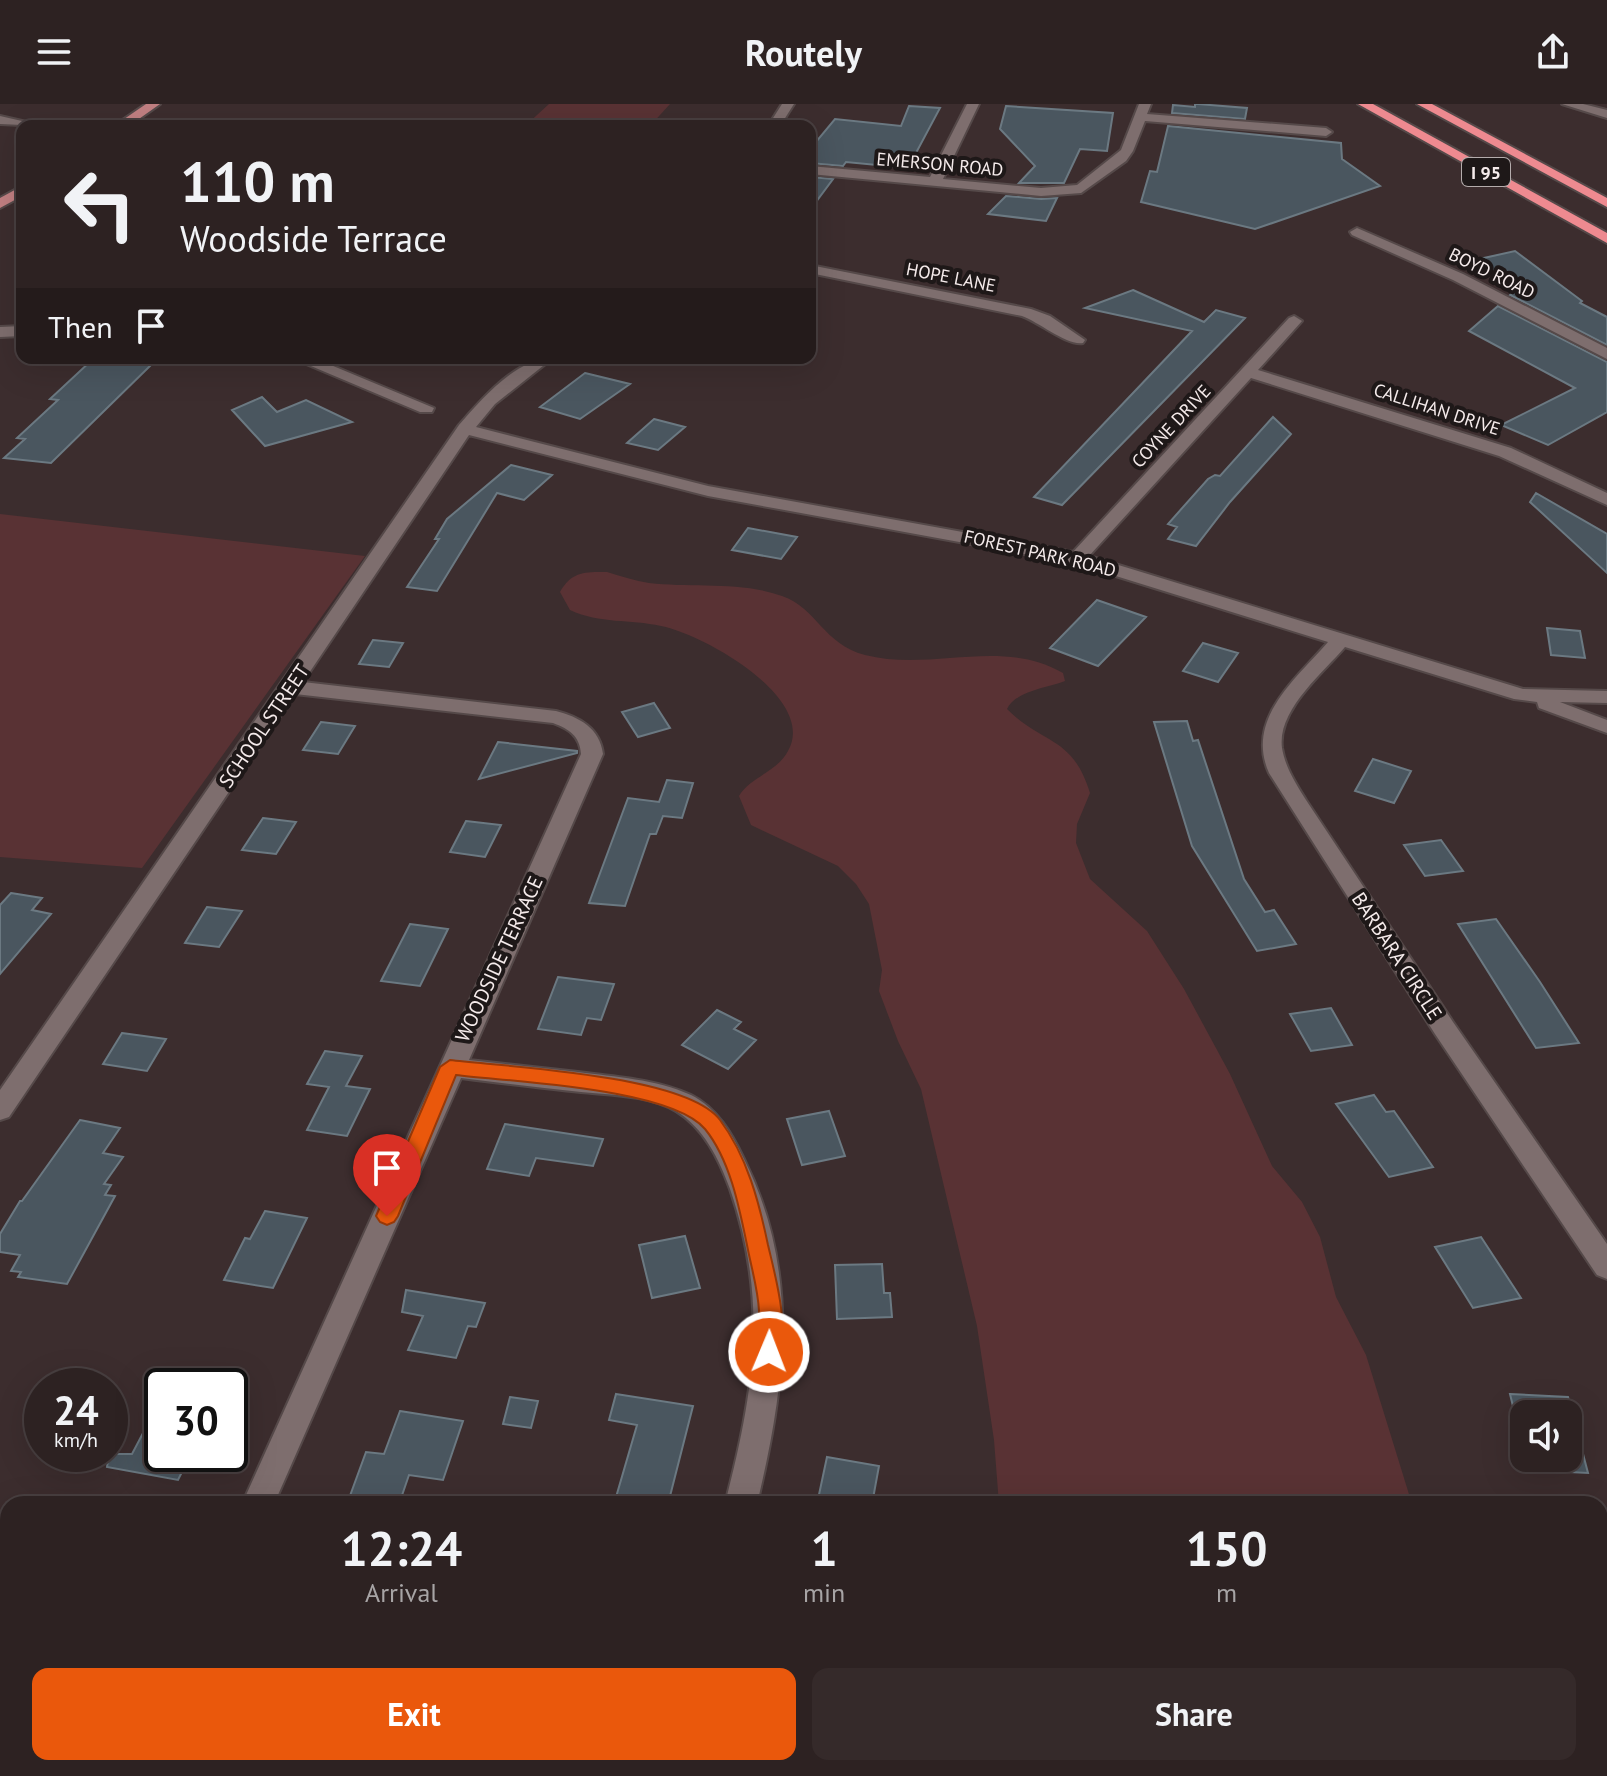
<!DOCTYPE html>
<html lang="en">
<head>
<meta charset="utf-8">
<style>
	body { margin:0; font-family:"PT Sans",sans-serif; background:#352a2a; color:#f1f3f6; height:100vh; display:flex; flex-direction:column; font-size:30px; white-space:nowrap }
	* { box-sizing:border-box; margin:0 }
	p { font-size:26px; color:#a7a4a5 }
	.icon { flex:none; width:44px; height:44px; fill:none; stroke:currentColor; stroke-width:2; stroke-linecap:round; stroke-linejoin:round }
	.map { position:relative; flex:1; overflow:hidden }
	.side { position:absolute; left:0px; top:1392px; width:1608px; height:280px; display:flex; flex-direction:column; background:#2d2222; border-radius:24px 24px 0 0; box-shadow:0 8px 32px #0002,0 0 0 2px #483f40 }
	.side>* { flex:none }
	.guide { position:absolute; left:16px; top:16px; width:800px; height:244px; border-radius:16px; box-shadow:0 8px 32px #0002,0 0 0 2px #483f40; background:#2d2222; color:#f1f3f6; overflow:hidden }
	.fabs { position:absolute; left:1510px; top:1296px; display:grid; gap:16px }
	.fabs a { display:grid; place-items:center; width:72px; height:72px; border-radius:16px; background:#2d2222; box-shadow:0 8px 32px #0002,0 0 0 2px #483f40; font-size:40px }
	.speed { position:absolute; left:24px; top:1264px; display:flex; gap:16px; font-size:40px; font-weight:700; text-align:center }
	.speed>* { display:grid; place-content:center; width:104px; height:104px; border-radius:50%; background:#2d2222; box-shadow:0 8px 32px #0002,0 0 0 2px #483f40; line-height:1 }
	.speed small { font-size:20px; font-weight:400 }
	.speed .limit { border:4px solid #111; border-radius:12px; background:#fff; color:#111 }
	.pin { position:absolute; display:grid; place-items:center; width:68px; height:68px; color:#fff; margin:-82px -34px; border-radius:50% 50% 50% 0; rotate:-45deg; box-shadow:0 0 8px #0007 }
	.pin .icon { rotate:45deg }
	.me { position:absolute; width:88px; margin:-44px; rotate:1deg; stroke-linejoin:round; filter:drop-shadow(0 0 6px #0008) }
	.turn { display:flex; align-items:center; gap:28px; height:168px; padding:0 32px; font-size:36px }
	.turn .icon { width:104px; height:104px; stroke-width:2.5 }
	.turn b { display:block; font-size:56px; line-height:68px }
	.then { display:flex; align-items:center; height:76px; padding:0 32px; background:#0003; gap:16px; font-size:30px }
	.eta { display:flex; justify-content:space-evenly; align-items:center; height:136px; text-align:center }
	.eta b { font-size:48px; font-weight:700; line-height:56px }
	.action { display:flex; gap:16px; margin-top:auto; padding:16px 32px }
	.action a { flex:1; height:92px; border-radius:16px; background:#ea580c; color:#fff; font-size:32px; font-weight:700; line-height:92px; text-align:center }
	.action a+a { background:#352a2a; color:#f1f3f6 }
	header { display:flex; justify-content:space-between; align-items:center; height:104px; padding:0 32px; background:#2d2222; font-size:36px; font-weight:700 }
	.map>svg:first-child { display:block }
</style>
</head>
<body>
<header><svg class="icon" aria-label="menu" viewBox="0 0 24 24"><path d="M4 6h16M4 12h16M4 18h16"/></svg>Routely<svg class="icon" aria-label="share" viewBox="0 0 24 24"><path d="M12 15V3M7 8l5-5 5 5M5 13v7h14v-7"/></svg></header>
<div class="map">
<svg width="1607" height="1672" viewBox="0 0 1607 1672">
	<rect width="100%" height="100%" fill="#3c2d2e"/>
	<path fill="#593234" d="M549,0h121l-20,22h-125z
		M0,410l365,42 -223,312 -142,-11z
		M607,468c14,4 28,9 42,11 42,5 92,-2 133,13 35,12 41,48 83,59 66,17 136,-18 198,18l2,8c-18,7 -50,10 -58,28 37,37 65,26 83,84l-13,31 -1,19 14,36 57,52 37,58 46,85 42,92 30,36 18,35 16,60 30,58 46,149h-413l-5,-64 -17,-114 -56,-237 -23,-48 -19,-50 3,-21 -13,-66 -13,-20 -18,-18 -87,-41 -12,-29c11,-19 38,-24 49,-45 30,-53 -85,-117 -127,-125 -31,-7 -61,-2 -91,-16l-10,-18c12,-21 25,-20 47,-20z
		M1020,1664h444l-19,7 -28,1h-397z"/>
	<path fill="#4a565f" stroke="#6b7982" stroke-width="2" d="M1195,0h3l49,4 -2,11 -73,-6 1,-8 22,2z
		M909,2l31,2 -32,60 -62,-6 -3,4 -33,-3v-14l25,-30 66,7z
		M1006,2l107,7 -6,38 -27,-2 -16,34h-45l16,-17 -35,-37z
		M1168,22l173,17 1,16 38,27 -125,43 -114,-27 9,-31 7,1z
		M810,73l23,2 -23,31z
		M1006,92l35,3 16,-1 -11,23 -58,-7z
		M1515,147l67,50 -2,2 27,14v28l-97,-50 11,-9 -46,-26z
		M1133,186l71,32 12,-12 29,8 -183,187 -28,-8 158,-166 -107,-23z
		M1498,202l109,56v50l-59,33 -47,-20 74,-37 -106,-57z
		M93,255l58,6 -100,98 -47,-5 21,-19 -8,-1 41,-38 -8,-1z
		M585,269l45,11 -50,35 -40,-12z
		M262,293l15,15 29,-12 46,22 -87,24 -33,-36z
		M1273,313l18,17 -61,68 -34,44 -28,-7 9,-12 -9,-3 40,-45 7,-4 5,1z
		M654,315l31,8 -27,23 -31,-7z
		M511,361l41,10 -28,25 -27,-7 -60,98 -30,-4 32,-48h-4l12,-20z
		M1536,389l71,41v39l-77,-71z
		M748,424l49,9 -16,22 -49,-9z
		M1097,496l49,17 -48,49 -48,-18z
		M1547,524l33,3 5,27 -34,-3z
		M373,536l30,3 -14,24 -30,-3z
		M1203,539l35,10 -20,29 -35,-11z
		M654,599l16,25 -32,9 -16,-25z
		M1187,617l6,20 5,-1 46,139 21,33 9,-2 22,34 -39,7 -65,-105 -38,-124z
		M321,618l34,4 -17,28 -35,-4z
		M498,638l79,9v2l-98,26z
		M1373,655l38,12 -17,32 -39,-12z
		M667,676l26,3 -11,35 -19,-2 -7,18h-6l-25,72 -36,-3 39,-105 31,4z
		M263,714l33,4 -20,32 -34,-4z
		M466,717l35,4 -16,32 -35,-5z
		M1441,736l22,31 -38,5 -21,-31z
		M11,789l31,5 -10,12 19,4 -51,60v-69z
		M207,803l35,4 -23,36 -34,-4z
		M1496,815l44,63 39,61 -43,5 -78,-124z
		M410,820l38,5 -28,57 -39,-5z
		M558,873l56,7 -13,36 -14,-2 -6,17 -43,-6z
		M1331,904l21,37 -41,6 -21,-37z
		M717,906l24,12 -7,7 22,11 -28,29 -46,-24z
		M122,929l44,6 -19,32 -44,-7z
		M325,947l37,5 -16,30 24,3 -23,47 -40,-6 22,-43 -22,-3z
		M1374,991l12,17 8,-1 39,56 -44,10 -53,-73z
		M829,1007l16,45 -43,9 -15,-46z
		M80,1016l40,8 -17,25 20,4 -19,27 7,1 -6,10 10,1 -48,88 -49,-7 3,-5 -10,-1 9,-16 -20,-3v-18l20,-33h2z
		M505,1020l98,15 -10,27 -57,-8 -7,18 -42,-7z
		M265,1107l42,7 -34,70 -49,-8 21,-42 5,1z
		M685,1132l15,52 -48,10 -13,-53z
		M1481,1133l40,61 -48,10 -38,-61z
		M882,1160l2,29h6l2,24 -55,2 -2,-54z
		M406,1186l79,13 -9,24 -8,-1 -12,32 -48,-8 15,-34 -21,-4z
		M616,1290l77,12 -25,98h-54l23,-79 -28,-5z
		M1510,1290l58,3 20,76 -60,-3 -2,-12h42v-44h-44v37z
		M162,1293v57h29l-13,26 -71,-13 2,-13h23z
		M510,1293l28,4 -7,27 -28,-4z
		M400,1307l63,10 -20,59 -34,-5 -10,29h-52l19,-52 18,2z
		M827,1353l52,9 -7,38h-55z"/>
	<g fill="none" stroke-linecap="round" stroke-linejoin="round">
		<g stroke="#554949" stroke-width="4">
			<path id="minor" d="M782,0h12l-14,22h-12z
				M967,0h12l-36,75 98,9 36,-3 44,-35 18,-46h12l-4,10 179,14 6,4 -6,4 -181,-15 -12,30 -7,10 -45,32 -40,3 -231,-22v-8l120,11z
				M1562,0h21l24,6v8z
				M0,12l44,10 -44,-2z
				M1357,124l106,46 144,74v11l-154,-79 -101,-45 -2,-3z
				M810,161l221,44 19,7 35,24 -2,3c-16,3 -44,-21 -61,-27l-212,-43z
				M1294,212l8,5 -44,49 253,78 96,45v12l-108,-49 -248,-78 -162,178 434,133 84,2v12l-47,-1 47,18v13l-68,-25 -2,-6 -23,-3 -169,-52c-22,26 -68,63 -63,101 3,19 14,36 24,52l147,222 154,222v35l-10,-4 -162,-241 -166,-261c-24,-54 27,-94 59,-131l-254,-79 -366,-67 -239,-61 -166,247 253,29c23,6 44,17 47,43l-134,306c36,4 72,8 109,12 38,5 77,7 113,23 26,13 41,39 53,64 57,114 41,227 13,345h-32c29,-113 44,-202 5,-315 -11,-30 -26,-61 -54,-78 -27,-16 -65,-16 -95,-19 -40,-4 -80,-9 -120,-14l-187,426h-32l339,-750c-1,-18 -12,-25 -28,-31l-258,-29 -286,423 -9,3v-30l459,-665c23,-26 57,-67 94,-67l-58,46 -19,23 232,59 365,66 216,-234z
				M22,222v10l-22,1v-10z
				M292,254h22l120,50 -2,4h-12z
				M0,1602l8,1v34l-8,-1z
				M132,1664h36l-2,8h-36z
				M659,1664h36l-2,8h-36z"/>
		</g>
		<g stroke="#554949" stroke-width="4">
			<path id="major" d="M146,0h14l-31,22h-15z
				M22,82v10l-22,12v-10z"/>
		</g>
		<g stroke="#554949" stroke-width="4">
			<path id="highway" d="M1358,0h15l234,129v10z
				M1417,0h15l175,94v9z"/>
		</g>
		<use href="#minor" fill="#7e6e6e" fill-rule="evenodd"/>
		<use href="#major" fill="#c17f82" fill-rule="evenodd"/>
		<use href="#highway" fill="#ee8a90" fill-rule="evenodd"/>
	</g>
	<path fill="#ea580c" stroke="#983908" stroke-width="2" d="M450,956c59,7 236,15 270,60 27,36 39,82 48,125 7,30 23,86 9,114l-8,3 -8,-3c-7,-14 -1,-33 -2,-48 -1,-21 -7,-41 -11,-61 -8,-39 -17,-89 -43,-121 -35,-41 -193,-47 -249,-54l-58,141 -4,6 -7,3 -7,-3 -4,-6 64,-149z"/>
	<g text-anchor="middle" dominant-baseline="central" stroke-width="8" stroke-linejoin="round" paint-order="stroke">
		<g font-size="18" fill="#f5ebeb" stroke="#1e1818">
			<text transform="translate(940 60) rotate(5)">EMERSON ROAD</text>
			<text transform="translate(1492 169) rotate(26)">BOYD ROAD</text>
			<text transform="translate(951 173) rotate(11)">HOPE LANE</text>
			<text transform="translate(1437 305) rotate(18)">CALLIHAN DRIVE</text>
			<text transform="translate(1171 322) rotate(-47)">COYNE DRIVE</text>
			<text transform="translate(1040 449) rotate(13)">FOREST PARK ROAD</text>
		</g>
		<rect fill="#1e1818" stroke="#b4acac" stroke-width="2" x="1462" y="54" width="48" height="28" rx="6"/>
		<g font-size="18" font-weight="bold" fill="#f5ebeb">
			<text x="1486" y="68">I 95</text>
		</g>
		<g font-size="20" fill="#f5ebeb" stroke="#1e1818">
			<text transform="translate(264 622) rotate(-56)">SCHOOL STREET</text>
			<text transform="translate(1397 852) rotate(57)">BARBARA CIRCLE</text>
			<text transform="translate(499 855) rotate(-65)">WOODSIDE TERRACE</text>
		</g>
	</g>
</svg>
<div class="fabs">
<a><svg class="icon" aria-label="sound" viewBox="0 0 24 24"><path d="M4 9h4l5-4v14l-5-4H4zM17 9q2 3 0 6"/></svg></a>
</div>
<div class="speed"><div>24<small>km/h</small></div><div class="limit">30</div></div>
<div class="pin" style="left:387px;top:1112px;background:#d93025"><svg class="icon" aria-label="arrive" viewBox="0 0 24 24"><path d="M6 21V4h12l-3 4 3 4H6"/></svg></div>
<svg class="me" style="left:769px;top:1248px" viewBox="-20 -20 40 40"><circle r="17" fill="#ea580c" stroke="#fff" stroke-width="3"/><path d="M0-11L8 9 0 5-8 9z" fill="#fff"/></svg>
<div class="guide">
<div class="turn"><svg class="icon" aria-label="left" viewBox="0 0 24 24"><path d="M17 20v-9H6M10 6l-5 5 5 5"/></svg><div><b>110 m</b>Woodside Terrace</div></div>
<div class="then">Then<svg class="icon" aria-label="arrive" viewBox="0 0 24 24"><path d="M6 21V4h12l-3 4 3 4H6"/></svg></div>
</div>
<section class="side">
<div class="eta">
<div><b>12:24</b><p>Arrival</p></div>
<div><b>1</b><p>min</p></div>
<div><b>150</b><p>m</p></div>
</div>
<div class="action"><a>Exit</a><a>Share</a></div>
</section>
</div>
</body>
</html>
